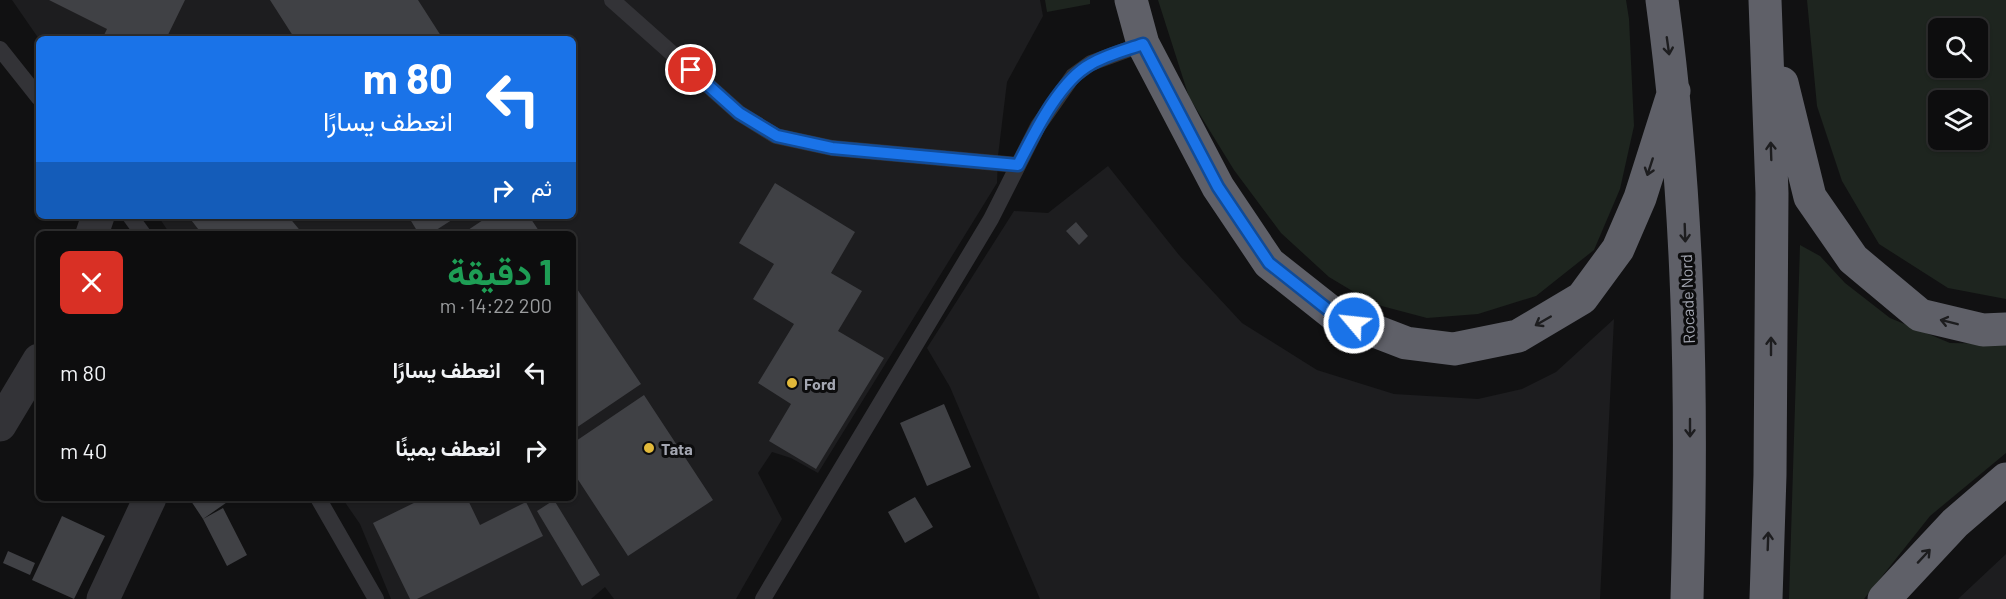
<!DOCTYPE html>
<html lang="ar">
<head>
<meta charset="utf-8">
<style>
	body { margin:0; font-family:Barlow,Vazirmatn,sans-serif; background:#161617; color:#f1f3f6; direction:rtl; height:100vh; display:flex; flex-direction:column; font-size:22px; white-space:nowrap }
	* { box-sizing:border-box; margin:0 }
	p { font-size:20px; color:#9a9c9e }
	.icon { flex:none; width:33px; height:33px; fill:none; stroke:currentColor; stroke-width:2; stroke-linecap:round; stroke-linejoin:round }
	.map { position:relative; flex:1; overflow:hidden; direction:ltr }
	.side { position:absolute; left:36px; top:231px; width:540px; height:270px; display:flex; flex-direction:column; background:#0d0d0e; border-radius:9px; box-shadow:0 2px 4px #0004,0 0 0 2px #2d2d2e; direction:rtl }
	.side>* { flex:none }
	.hud { position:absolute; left:36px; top:36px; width:540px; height:183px; border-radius:9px; box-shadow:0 2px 4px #0004,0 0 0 2px #2d2d2e; direction:rtl; background:#1a73e8; color:#fff; overflow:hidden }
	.controls { position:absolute; left:1928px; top:18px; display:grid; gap:12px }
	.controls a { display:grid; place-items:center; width:60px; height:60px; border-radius:9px; background:#0d0d0e; box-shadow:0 2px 4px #0004,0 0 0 2px #2d2d2e; font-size:30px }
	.pin { position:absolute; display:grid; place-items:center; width:51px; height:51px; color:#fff; margin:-26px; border:3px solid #fff; border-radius:50%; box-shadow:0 2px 6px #0007 }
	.me { position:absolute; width:66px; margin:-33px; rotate:298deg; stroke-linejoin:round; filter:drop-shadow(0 0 4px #0008) }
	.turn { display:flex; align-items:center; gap:21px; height:126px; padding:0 24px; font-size:27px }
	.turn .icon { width:78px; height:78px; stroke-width:2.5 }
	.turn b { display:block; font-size:42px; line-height:51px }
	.then { display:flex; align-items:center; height:57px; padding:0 24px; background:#0003; gap:12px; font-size:22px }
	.round { display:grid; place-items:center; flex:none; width:63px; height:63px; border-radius:9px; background:#161617 }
	.summary { display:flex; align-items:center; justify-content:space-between; height:102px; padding:0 24px }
	h1 { font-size:36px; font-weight:700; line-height:45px; color:#1e9e55 }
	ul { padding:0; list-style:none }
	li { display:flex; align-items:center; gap:18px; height:78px; padding:0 24px }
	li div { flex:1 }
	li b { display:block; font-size:22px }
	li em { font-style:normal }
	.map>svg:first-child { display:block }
</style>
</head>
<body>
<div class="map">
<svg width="2006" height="599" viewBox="0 0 2006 599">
	<rect width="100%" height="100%" fill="#111112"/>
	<path fill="#1d1d1f" d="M12,0h1028l3,16 -36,66 -9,74 -1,27 -179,290 -27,-15 -19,-6 -14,21 24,46 -46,80h-122l-9,-12 -14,12h-200l-31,-75 -18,-26h231v-264h-403l-12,-18h415v-177h-534z
		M1108,166l71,89 63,68 75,47 77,24 84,5 44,-10 34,-17 58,-53 -14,280h-560l-90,-212 -23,-39 87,-137 34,2z
		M2006,554v45h-48z"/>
	<path fill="#1e251f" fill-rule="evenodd" d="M1045,0h45v4l-43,8z
		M1158,0h468l3,19 5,107 -14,63 -26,61 -58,46 -58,18 -51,4 -53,-14 -45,-27 -48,-44 -47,-63 -45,-73z
		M1807,0h199v299l-58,-11 -69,-44 -37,-63 -25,-75zM1977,28v40h-39v-40zM1977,100v40h-39v-40z
		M1800,245l20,11 25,27 45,35 60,25 56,1v109l-76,63 -66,83h-75z"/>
	<path fill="#404145" d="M49,0h136l-19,39h-64l5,-10z
		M270,0h148l25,39h-148z
		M775,183l80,49 -24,41 31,18 -24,40 46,27 -68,111 -47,-28 22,-37 -33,-21 36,-59 -41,-25 21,-35 -35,-21z
		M188,216h100l15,18h-101z
		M408,216h50l-28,18h-11z
		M489,216h40l12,18h-79z
		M1076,222l12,14 -9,9 -13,-14z
		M573,283l68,101 -68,46z
		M644,395l69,105 -85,56 -55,-84v-29z
		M944,404l27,63 -44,19 -27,-63z
		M915,497l18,30 -28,16 -17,-31z
		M189,498h44l-30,21z
		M424,498h43l13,27 46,-23 17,34 -126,63h-7l-37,-76z
		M554,500l46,75 -18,11 -45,-75z
		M223,508l24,47 -20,11 -24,-47z
		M62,516l43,20 -31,63 -42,-19z
		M8,551l27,12 -5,12 -27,-12z"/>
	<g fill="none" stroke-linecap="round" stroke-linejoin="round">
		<path stroke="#333337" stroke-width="16" d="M612,0l127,113 37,23 56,12 186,17
			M0,49l39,49
			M130,216l13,18
			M318,498l58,101
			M763,599l228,-380 47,-93 35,-50 18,-13 52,-19"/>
		<path stroke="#333337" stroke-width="33" d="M92,234l6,-18
			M0,425l39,-65
			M103,599l47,-101"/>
		<path stroke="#5f6068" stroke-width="33" d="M1131,0l12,44 75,143 51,76 67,53 70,27 48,6 64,-13 64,-38 36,-49 22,-51 34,-107
			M1662,0c27,199 31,398 25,599
			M1765,0l7,193 -2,282 -4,124
			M1782,83l28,114 43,62 67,56 63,15 23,-1
			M1884,599l71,-76 51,-44"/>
	</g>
	<defs><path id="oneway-shaft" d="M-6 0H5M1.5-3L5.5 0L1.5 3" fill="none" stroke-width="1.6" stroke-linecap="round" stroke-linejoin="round" transform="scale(1.5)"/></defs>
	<g stroke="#1d1d1f">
		<use href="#oneway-shaft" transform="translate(1668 46) rotate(82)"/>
		<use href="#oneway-shaft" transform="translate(1771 151) rotate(-92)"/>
		<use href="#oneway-shaft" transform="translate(1650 167) rotate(108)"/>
		<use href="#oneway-shaft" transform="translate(1685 233) rotate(88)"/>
		<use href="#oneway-shaft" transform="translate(1543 321) rotate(150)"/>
		<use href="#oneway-shaft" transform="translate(1949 322) rotate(-166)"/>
		<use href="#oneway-shaft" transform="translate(1771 346) rotate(-90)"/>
		<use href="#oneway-shaft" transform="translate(1690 428) rotate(90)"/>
		<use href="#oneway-shaft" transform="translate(1768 541) rotate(-88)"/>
		<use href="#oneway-shaft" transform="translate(1924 556) rotate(-47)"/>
	</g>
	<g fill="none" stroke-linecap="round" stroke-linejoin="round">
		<g stroke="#114b97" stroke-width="15">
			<path id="route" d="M691,70l48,43 38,23 55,12 186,17c16,-31 41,-84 73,-101 15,-9 35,-14 52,-20l75,143 51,76 67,53 18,7"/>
		</g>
		<use href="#route" stroke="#1a73e8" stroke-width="10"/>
	</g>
	<g fill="#e2b93a" stroke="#0c0c0d" stroke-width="2">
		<circle cx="792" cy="383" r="6"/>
		<circle cx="649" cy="448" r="6"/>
	</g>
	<g text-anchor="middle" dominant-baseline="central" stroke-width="6" stroke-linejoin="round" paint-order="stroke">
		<g font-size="16" fill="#a4a7b2" stroke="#0c0c0d">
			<text transform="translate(1687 299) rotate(-92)">Rocade Nord</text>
		</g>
		<g font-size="16" font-weight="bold" fill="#a4a7b2" stroke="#0c0c0d" text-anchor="start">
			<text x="804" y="383">Ford</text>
			<text x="661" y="448">Tata</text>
		</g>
	</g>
</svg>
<div class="controls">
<a><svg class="icon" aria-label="search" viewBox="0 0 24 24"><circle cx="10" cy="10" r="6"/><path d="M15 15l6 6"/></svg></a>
<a><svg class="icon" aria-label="layers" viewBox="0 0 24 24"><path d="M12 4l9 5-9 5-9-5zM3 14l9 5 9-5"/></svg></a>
</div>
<div class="pin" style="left:691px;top:70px;background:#d93025"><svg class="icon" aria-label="arrive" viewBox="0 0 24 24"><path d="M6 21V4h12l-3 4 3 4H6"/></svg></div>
<svg class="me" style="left:1354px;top:323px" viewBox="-20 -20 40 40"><circle r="17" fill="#1a73e8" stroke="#fff" stroke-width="3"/><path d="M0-11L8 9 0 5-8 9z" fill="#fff"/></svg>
<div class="hud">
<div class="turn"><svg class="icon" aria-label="left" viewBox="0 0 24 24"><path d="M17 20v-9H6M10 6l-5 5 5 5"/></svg><div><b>80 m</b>انعطف يسارًا</div></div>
<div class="then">ثم<svg class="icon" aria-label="right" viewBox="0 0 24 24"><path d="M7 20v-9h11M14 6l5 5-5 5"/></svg></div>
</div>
<section class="side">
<div class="summary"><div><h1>1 دقيقة</h1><p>200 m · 14:22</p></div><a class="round" style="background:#d93025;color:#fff"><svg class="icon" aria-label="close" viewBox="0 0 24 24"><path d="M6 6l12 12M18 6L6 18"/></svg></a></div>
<ul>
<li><svg class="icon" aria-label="left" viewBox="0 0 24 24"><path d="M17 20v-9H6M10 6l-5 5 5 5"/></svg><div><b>انعطف يسارًا</b></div><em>80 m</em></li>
<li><svg class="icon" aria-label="right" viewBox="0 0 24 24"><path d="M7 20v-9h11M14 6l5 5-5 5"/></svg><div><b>انعطف يمينًا</b></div><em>40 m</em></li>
</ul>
</section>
</div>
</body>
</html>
